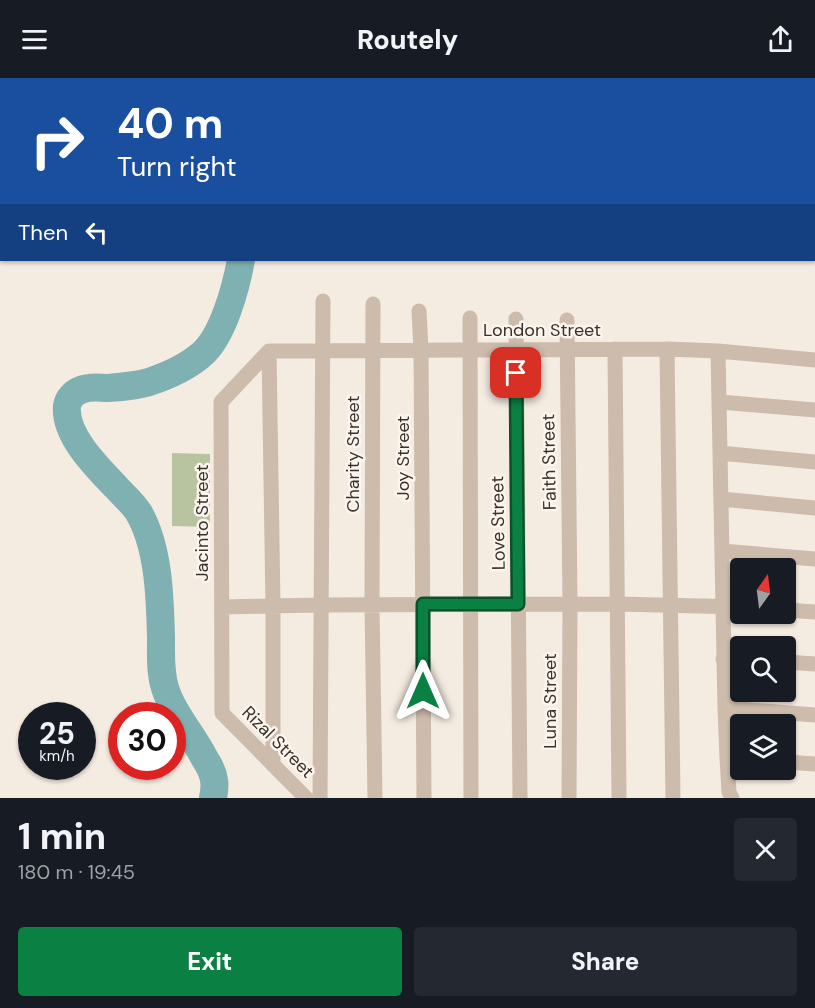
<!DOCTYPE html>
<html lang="en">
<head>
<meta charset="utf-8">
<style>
	body { margin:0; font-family:"DM Sans",sans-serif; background:#242831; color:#f1f3f6; height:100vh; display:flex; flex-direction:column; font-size:22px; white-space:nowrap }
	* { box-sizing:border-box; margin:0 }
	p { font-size:20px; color:#9ea1a6 }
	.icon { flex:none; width:33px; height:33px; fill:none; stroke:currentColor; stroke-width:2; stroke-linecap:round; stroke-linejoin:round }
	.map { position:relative; height:720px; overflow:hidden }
	.drawer { display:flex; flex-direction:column; background:#171b24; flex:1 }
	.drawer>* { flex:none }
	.hud { position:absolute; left:0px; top:0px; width:816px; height:183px; box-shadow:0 2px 4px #0004; background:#1a4fa0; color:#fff; overflow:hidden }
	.needle { width:39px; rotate:14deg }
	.tools { position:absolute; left:730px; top:480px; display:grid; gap:12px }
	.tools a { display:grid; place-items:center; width:66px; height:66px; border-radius:6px; background:#171b24; box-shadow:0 2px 4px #0004; font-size:30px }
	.speed { position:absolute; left:18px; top:624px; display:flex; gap:12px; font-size:30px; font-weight:700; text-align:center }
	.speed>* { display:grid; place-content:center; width:78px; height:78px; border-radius:50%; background:#171b24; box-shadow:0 2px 4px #0004; line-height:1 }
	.speed small { font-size:15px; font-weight:400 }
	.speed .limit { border:9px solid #d22; background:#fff; color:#111 }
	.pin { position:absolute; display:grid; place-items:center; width:51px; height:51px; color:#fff; margin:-26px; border-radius:12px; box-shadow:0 3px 9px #0006 }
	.me { position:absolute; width:66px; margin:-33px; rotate:0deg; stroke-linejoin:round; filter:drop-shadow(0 0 4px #0008) }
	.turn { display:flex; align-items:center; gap:21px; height:126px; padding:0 18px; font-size:27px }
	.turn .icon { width:78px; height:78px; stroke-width:2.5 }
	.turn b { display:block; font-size:42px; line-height:51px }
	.then { display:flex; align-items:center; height:57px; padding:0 18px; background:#0003; gap:12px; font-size:22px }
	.round { display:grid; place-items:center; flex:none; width:63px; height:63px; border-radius:6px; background:#242831 }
	.overview { display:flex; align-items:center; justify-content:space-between; height:102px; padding:0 18px }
	h1 { font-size:36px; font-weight:800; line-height:45px }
	.primary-button { display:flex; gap:12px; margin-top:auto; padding:12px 18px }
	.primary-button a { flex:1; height:69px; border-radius:6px; background:#0b8043; color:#fff; font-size:24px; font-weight:800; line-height:69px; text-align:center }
	.primary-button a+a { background:#242831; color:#f1f3f6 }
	header { display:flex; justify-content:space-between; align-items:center; height:78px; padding:0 18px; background:#171b24; font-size:27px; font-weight:800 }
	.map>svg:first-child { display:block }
</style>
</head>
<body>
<header><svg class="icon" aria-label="menu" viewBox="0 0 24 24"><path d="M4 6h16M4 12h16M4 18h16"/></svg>Routely<svg class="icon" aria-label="share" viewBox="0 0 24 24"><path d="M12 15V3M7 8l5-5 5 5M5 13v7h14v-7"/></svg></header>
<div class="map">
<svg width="815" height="720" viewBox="0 0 815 720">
	<rect width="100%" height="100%" fill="#f4ebe1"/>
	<path fill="#b8c4a0" d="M172,375l38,1v73l-38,-1z"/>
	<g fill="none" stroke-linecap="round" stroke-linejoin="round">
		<path stroke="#7fb0b2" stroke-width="28" d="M264,2l2,-2
			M213,720c1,-5 2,-13 1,-18 -1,-7 -5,-15 -9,-21 -12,-24 -32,-45 -40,-71 -5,-16 -4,-34 -4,-50 -1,-39 -2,-90 -22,-125 -6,-10 -16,-18 -24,-27 -18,-19 -51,-51 -48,-80 1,-7 7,-14 14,-16 9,-4 19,-2 27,-2 14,-1 28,-2 41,-6 18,-6 38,-15 52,-27 22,-18 35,-68 40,-95"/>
		<path stroke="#cdbbac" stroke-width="8" d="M806,0l3,2
			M814,5h1"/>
		<path stroke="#cdbbac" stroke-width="15" d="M373,226l-1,301 3,193
			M419,233l2,39 3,448
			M470,240l1,480
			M516,241l4,479
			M567,242l3,284 -1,194
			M615,271l4,449
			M667,271l6,449
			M269,273l398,-2 51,2 97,9
			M269,273l-48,51 1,311 84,85
			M269,273l4,255v159
			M718,273l7,357 2,50 2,34 3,6
			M720,324l95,8
			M720,375l95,9
			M721,421l94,9
			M722,473l93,8
			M222,529l99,-2 296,-1 124,3
			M786,532l29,2
			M723,581l18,1
			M786,584l29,2
			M725,630l90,7
			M786,684l29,2
			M320,720l3,-497"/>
	</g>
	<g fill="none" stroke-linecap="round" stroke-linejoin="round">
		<g stroke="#07532c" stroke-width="15">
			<path id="route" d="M423,613v-87h95l-2,-231"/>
		</g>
		<use href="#route" stroke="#0b8043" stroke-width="10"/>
	</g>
	<g text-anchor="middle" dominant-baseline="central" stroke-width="5" stroke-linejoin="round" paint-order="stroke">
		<g font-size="18" fill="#3b302b" stroke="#fbf5ee">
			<text x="542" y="252">London Street</text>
			<text transform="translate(353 376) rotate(-90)">Charity Street</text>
			<text transform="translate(403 380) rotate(-90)">Joy Street</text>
			<text transform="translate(549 384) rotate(-91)">Faith Street</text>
			<text transform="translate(202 445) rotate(-90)">Jacinto Street</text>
			<text transform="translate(498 445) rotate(-91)">Love Street</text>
			<text transform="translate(550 623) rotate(-90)">Luna Street</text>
			<text transform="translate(278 664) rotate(45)">Rizal Street</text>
		</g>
	</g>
</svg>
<div class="tools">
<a><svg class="needle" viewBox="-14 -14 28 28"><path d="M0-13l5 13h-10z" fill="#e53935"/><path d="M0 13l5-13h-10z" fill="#9ea1a6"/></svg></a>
<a><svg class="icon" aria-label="search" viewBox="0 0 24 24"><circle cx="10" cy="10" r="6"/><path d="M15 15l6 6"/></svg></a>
<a><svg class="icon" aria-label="layers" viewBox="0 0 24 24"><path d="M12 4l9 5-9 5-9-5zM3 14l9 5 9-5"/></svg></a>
</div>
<div class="speed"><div>25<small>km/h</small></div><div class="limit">30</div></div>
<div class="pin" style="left:516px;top:295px;background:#d93025"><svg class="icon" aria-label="arrive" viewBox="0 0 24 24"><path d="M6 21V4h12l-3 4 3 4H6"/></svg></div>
<svg class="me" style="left:423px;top:613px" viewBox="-20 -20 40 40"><path d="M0-17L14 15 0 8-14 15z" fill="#0b8043" stroke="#fff" stroke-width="4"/></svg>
<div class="hud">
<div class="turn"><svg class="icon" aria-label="right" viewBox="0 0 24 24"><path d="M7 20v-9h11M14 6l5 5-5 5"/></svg><div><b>40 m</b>Turn right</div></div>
<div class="then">Then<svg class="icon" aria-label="left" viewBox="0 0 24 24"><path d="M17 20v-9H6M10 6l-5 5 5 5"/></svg></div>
</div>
</div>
<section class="drawer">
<div class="overview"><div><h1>1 min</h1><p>180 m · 19:45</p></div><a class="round"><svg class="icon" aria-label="close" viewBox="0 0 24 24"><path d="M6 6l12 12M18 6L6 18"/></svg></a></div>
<div class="primary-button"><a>Exit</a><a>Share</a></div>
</section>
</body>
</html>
